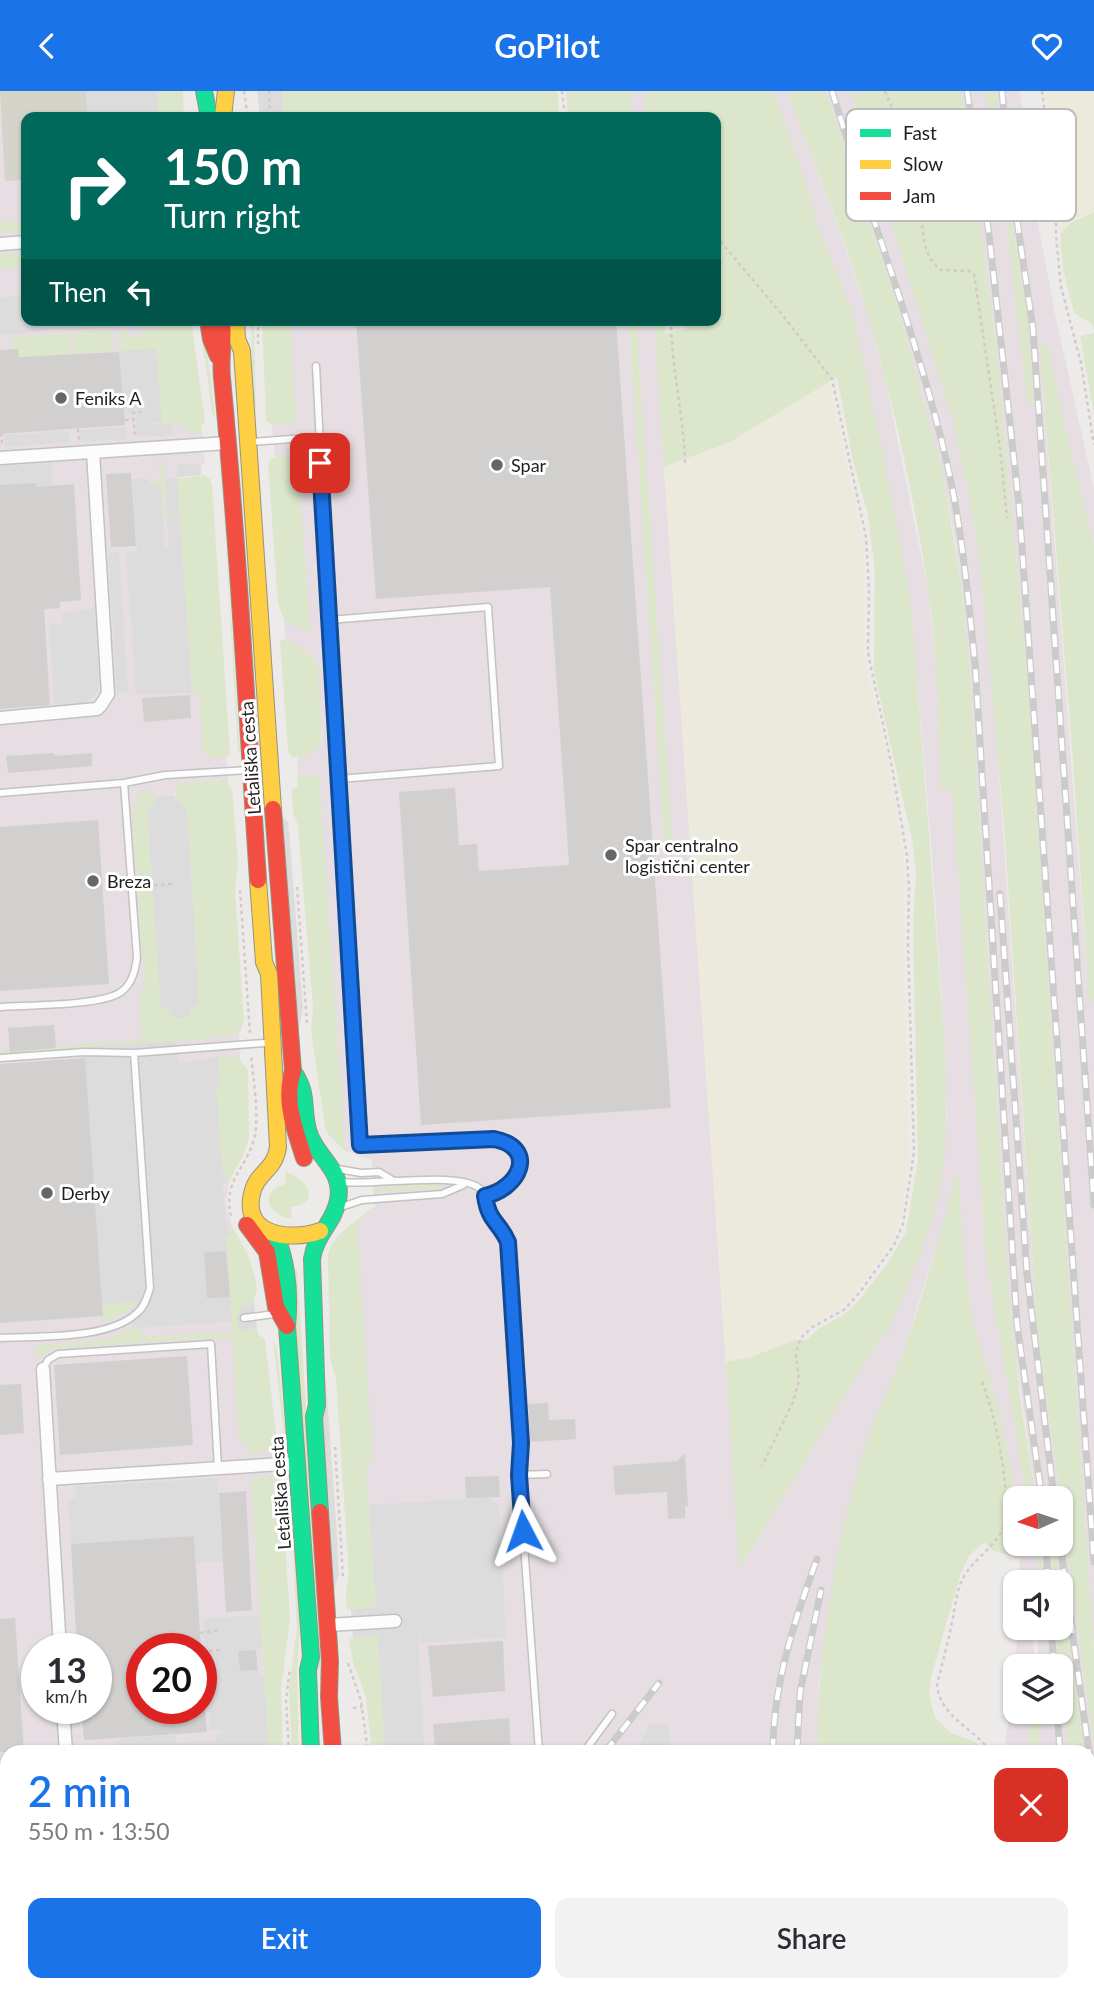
<!DOCTYPE html>
<html lang="en">
<head>
<meta charset="utf-8">
<style>
	body { margin:0; font-family:Lato,sans-serif; background:#f2f2f3; color:#2b2b33; height:100vh; display:flex; flex-direction:column; font-size:26px; white-space:nowrap }
	* { box-sizing:border-box; margin:0 }
	p { font-size:23px; color:#7c7c81 }
	.icon { flex:none; width:38px; height:38px; fill:none; stroke:currentColor; stroke-width:2; stroke-linecap:round; stroke-linejoin:round }
	.map { position:relative; flex:1; overflow:hidden }
	.side { position:absolute; left:0px; top:1654px; width:1096px; height:247px; display:flex; flex-direction:column; background:#fff; border-radius:21px 21px 0 0; box-shadow:0 2px 5px #0004 }
	.side>* { flex:none }
	.top-card { position:absolute; left:21px; top:21px; width:700px; height:214px; border-radius:14px; box-shadow:0 2px 5px #0004; background:#00695c; color:#fff; overflow:hidden }
	.needle { width:46px; rotate:267deg }
	.buttons { position:absolute; left:1003px; top:1395px; display:grid; gap:14px }
	.buttons a { display:grid; place-items:center; width:70px; height:70px; border-radius:14px; background:#fff; box-shadow:0 2px 5px #0004; font-size:35px }
	.speed { position:absolute; left:21px; top:1542px; display:flex; gap:14px; font-size:35px; font-weight:700; text-align:center }
	.speed>* { display:grid; place-content:center; width:91px; height:91px; border-radius:50%; background:#fff; box-shadow:0 2px 5px #0004; line-height:1 }
	.speed small { font-size:18px; font-weight:400 }
	.speed .limit { border:10px solid #d22; background:#fff; color:#111 }
	.pin { position:absolute; display:grid; place-items:center; width:60px; height:60px; color:#fff; margin:-30px; border-radius:14px; box-shadow:0 4px 10px #0006 }
	.me { position:absolute; width:77px; margin:-38px; rotate:356deg; stroke-linejoin:round; filter:drop-shadow(0 0 5px #0008) }
	.turn { display:flex; align-items:center; gap:24px; height:147px; padding:0 28px; font-size:32px }
	.turn .icon { width:91px; height:91px; stroke-width:2.5 }
	.turn b { display:block; font-size:49px; line-height:60px }
	.then { display:flex; align-items:center; height:66px; padding:0 28px; background:#0003; gap:14px; font-size:26px }
	.round { display:grid; place-items:center; flex:none; width:74px; height:74px; border-radius:14px; background:#f2f2f3 }
	.summary { display:flex; align-items:center; justify-content:space-between; height:119px; padding:0 28px }
	h1 { font-size:42px; font-weight:600; line-height:52px; color:#1a73e8 }
	.action { display:flex; gap:14px; margin-top:auto; padding:14px 28px }
	.action a { flex:1; height:80px; border-radius:14px; background:#1a73e8; color:#fff; font-size:28px; font-weight:600; line-height:80px; text-align:center }
	.action a+a { background:#f2f2f3; color:#2b2b33 }
	header { display:flex; justify-content:space-between; align-items:center; height:91px; padding:0 28px; background:#1a73e8; color:#fff; font-size:32px; font-weight:600 }
	.map>svg:first-child { display:block }
</style>
</head>
<body>
<header><svg class="icon" aria-label="back" viewBox="0 0 24 24"><path d="M15 5l-7 7 7 7"/></svg>GoPilot<svg class="icon" aria-label="heart" viewBox="0 0 24 24"><path d="M12 20l-8-8c-3-5 5-10 8-4 3-6 11-1 8 4z"/></svg></header>
<div class="map">
<svg width="1094" height="1899" viewBox="0 0 1094 1899">
	<rect width="100%" height="100%" fill="#edebe9"/>
	<path fill="#e6dee3" fill-rule="evenodd" d="M0,0h157l2,26h-133v203h145l1,6h2l6,101h7v7l15,-2 3,31 -4,3v9l-21,2 12,215h7l4,60 5,1 1,5 17,-1 2,23 -44,2 -9,7v7l45,239h12l7,-3 1,25h-19l8,124 -3,21 6,25 -3,2 11,103 8,121 24,-3 2,4 5,-4 2,30 -30,-1 18,273h-262v86h-7zM37,1558h59v59h-59zM142,1558h59v59h-59z
		M632,0h14l-2,26h-14z
		M773,0h14l53,141 26,77 20,74 42,207 8,73 5,127h11l35,476 40,232h-11l-16,-84 -27,-93 -9,-54 -5,-90 -4,-1 -11,48 -39,122 -39,99 -28,109 -19,127 -2,71h-432l-7,-116 -25,1 -2,-27 25,-3 -27,-378 21,-18 5,-1 -3,-50 -27,-9 -26,-374 -21,-1 -1,-18 18,-8 7,-12 -7,-79 -8,-8 -22,-11 -1,-20 26,11 -12,-172 -10,-4 -13,2 -3,-32 24,-2 -6,-103h339l36,533 8,-1 -37,-532h18l86,1249 142,-235 52,-123 8,-44 5,-51 -2,-69 -12,-179 -22,-264 -47,-241 -15,-59 -33,-83 -9,-35z
		M826,0h24l103,330 16,73 12,75 12,116 44,642 23,171h-24l-21,-148 -7,-66 -37,-595 -8,-91 -8,-57 -12,-67 -45,-167z
		M962,0h23l17,98 26,215v-85l-26,-160 -6,-68h24l14,111 22,117 38,170v56l-21,-81 -25,-120 -8,4 49,653h5v652l-66,-968 -32,-342z
		M1061,1409l33,246v92l-6,-51v-35h-4l-29,-208 5,-1z
		M1019,1453h15l7,38h-21z
		M1041,1453h9l2,38h-8z
		M1018,1537h15l1,38h-19z
		M1037,1537h18l3,38h-19z
		M1015,1581v39l17,1 -5,40h-23z
		M1061,1596l9,65h-32l2,-40 20,-1z
		M1089,1835l5,64h-91v-5h85z
		M0,1862h7v32h280v5h-287z
		M401,1894h429v5h-429z"/>
	<path fill="#d5d4cb" d="M0,0h86l2,26h-62v63l-21,1z"/>
	<path fill="#eceadd" d="M1046,0h48v121l-23,11 -11,11 -3,-60z
		M829,290l34,160v105l4,25 23,97 13,86v96l7,204 -10,68 -11,23 -31,45 -15,15 -34,21 -13,14 -45,17 -25,5 -62,-894 66,-26z"/>
	<path fill="#dce6cb" d="M157,0h26l1,26h-25z
		M282,0h275l3,26h-276z
		M566,0h66l-2,26h-62z
		M646,0h127l34,95 9,35 33,83 15,59 29,143 18,98 3,35 31,408c2,55 4,112 -11,165 -12,41 -30,81 -46,120l-6,2 -143,236 -13,-208 25,-5 45,-17h11l11,-11 24,-13 13,-11 33,-42 18,-31 12,-73 -5,-233 3,-54 -3,-28 -39,-173 1,-99 -7,-58 -14,-49 -17,-88 -107,65 -66,25 -10,-147h13l-3,14 23,-5 -2,-9h31v-203h-72z
		M787,0h39l72,216 45,167 20,124 8,91 37,595 13,121 15,93h-9l-40,-232 -35,-476 -11,1c-3,-67 -3,-135 -13,-201 -14,-94 -35,-189 -62,-280 -21,-74 -52,-146 -79,-219z
		M850,0h112l34,252 32,342 66,968v93l-57,-419 -33,-502 -23,-257 -12,-74 -16,-73z
		M985,0h11l6,68 26,160 6,85 -6,1 -26,-216z
		M1094,121v118l-2,-6 -18,-11 -11,-44 -3,-35 11,-11z
		M0,130l26,1v9l-26,1z
		M21,162l5,3 -1,10 -25,3v-14z
		M171,229h20l14,101 -4,6 1,5 -15,3v-8h-7v-5l-18,3 -6,-76 -37,2 -1,-21 10,3 1,3h13l-1,-8 6,3 3,-3 21,-2z
		M199,229l9,37 7,59h-2z
		M251,229h3l2,90 -3,-12z
		M262,229h28l6,103 -24,2 -6,-4z
		M629,229h7l37,532 -8,1z
		M112,239l1,21 -38,2 -2,-20 6,3 3,-4 15,-1 4,3 4,-3z
		M70,242l2,30 -15,-8 -38,2 -1,-8h-5v-12l16,-1 4,3 3,-4 16,-1 3,3 4,-3z
		M1094,242v81l-14,-78z
		M1048,253l25,120 21,81v456h-5l-16,-240 -33,-413z
		M285,364l13,4 12,173h-2l-24,-12 -6,-16 -10,-141 4,-5z
		M159,370l5,3 3,55h-4l-2,-34h-11l-1,-4 12,-1z
		M204,384l6,4 2,7 18,267 -4,4 -17,1 -1,-5 -5,-1 -4,-60 -7,1 -15,-214z
		M222,387l18,274h-2z
		M283,548c15,7 30,12 35,29 1,13 1,27 2,40 2,25 6,51 -28,49l-4,-5 -8,-112z
		M298,685h21l26,375 -17,-17 -3,-7 -14,-96 2,-24 -15,-182 -5,-12 -1,-24 5,-1z
		M228,689v5l4,4 6,73 -3,28 9,131 -4,11 -20,6v-3h-7v4l-213,14v-3l142,-10 -3,-40 5,-18 -6,-93 15,-1 8,119 8,3 4,8 16,-1 2,-7 8,-6 -12,-198 -9,-5 -3,-10 3,-6 6,-3z
		M147,699l7,3 2,4 -2,8 -7,4 5,74 -15,1 -5,-70 6,-17z
		M218,966h22l1,5 7,8 1,68 -6,18 -14,25 -3,-1v-5l-4,-3 -6,-87h3z
		M285,1081c24,7 37,31 6,35l1,12c-25,-2 -34,-30 -6,-35z
		M955,1085h4l5,91 9,54 27,93 10,50 6,34 -1,45 4,1 1,15 -28,-9 -8,-8 -16,15 -8,19 -29,101 -2,17 6,23 16,16 20,7 12,7 2,5h-168c1,-102 17,-207 48,-304 11,-35 28,-69 41,-104 19,-55 36,-111 49,-168z
		M442,1092v5l-69,4v-4z
		M375,1116v3l-5,1 -13,13 16,238 -7,4 10,142 -25,2 -4,-1 -1,-15 3,-19 -13,-195 -6,-22 -2,-103c3,-17 20,-28 33,-38 6,-4 7,-8 14,-10z
		M232,1136c15,23 21,37 25,64l-3,6v5l-17,18 3,12 17,-4 1,6 7,5 12,104 -5,7 -24,4 -1,-12 -8,-1 -7,-104 -180,11 -11,9h-5l-1,-12 70,-5 27,-12h9l1,9 89,-5 -5,-95z
		M297,1179l32,482h-4l-33,-481z
		M133,1211l2,2c-8,9 -22,16 -33,17l-5,-5 5,-12z
		M273,1249l4,9 9,86h-2z
		M268,1385l13,4 9,139 -9,70 2,63h-14l-18,-273z
		M290,1401l10,129 -3,53 2,78h-7l-3,-63 8,-61z
		M1034,1453h7l3,38h-3z
		M1050,1453h5l5,38h-8z
		M1061,1495l23,166h-14l-9,-65 -1,-21h-2l-3,-38 5,-1z
		M378,1545l7,116h-13l-6,-55 -13,-35 -4,-22 4,-3z
		M1032,1621h8l-2,40h-11z
		M1088,1696l6,51v152l-6,-64z
		M7,1833v29h-7v-28z
		M830,1894h119l1,5h-120z"/>
	<path fill="#dddcdc" d="M86,0h71l2,26h-71z
		M257,0h25l2,26h-24z
		M23,205l3,2v22h145v3l-22,2 -3,-2 -2,2 -17,1 -3,-2 -3,3 -18,1 -2,-2 -2,2 -18,1 -3,-2 -2,3 -21,-1 -20,3 -3,-1 -2,2 -30,2v-38l3,2 2,-2z
		M156,258l6,73 -13,1v2l23,-1 1,12h-36l-1,-22 -13,1 -4,-64z
		M126,336l1,12 -46,3 -1,-12z
		M69,340l1,11 -65,5 -1,-12z
		M52,372l1,23 -17,1 -1,-4 -35,2v-19z
		M200,373l1,11 -24,2v-12z
		M132,388h17l1,6 11,-1 4,65h4l-4,-70h12l15,214 -56,2 -10,-143 11,-1z
		M119,461l9,140 -11,1 -9,-140z
		M95,516l4,82 -6,8 -10,7 -29,1 -5,-81 13,-1v-9z
		M175,705l3,5 9,5 12,198 -8,6 -2,7 -16,1 -4,-8 -8,-2 -14,-199 7,-4 2,-8z
		M280,723l8,8 2,21 13,165 -4,20z
		M177,950l2,22 39,-6 2,28 -4,1 6,86 4,2v6l-3,5 3,39 3,5 1,5 -4,3 6,85 -100,6 -1,-19 4,-4 -1,-3 -32,2 -18,-257z
		M254,1211l3,26 -17,4 -3,-13 4,-12 7,-1z
		M319,1275l7,17 11,151 2,41 -5,15z
		M217,1387l6,84 -27,1 -2,-27 -123,8 -3,-46h8v-11z
		M489,1406l10,9 7,131 -85,6 -1,-8 -2,-1 6,118h-39l-7,-116 -25,1 -2,-27 25,-3 -7,-102z
		M260,1524l2,34 -24,3 2,19 18,-1 1,7h5l5,75h-178v-4l22,-1 8,-9 54,-3 1,8 39,-3 6,-8 -1,-2h-10l-7,-111z
		M650,1633l18,1 3,27h-37z
		M589,1894h99v5h-98z"/>
	<path fill="#d2d0ce" d="M356,229h260l55,788 -250,17 -22,-333 56,-4 4,57 18,-1 2,27 90,-6 -19,-278 -174,12z
		M18,258l1,8 100,-5 6,73 -125,9v-84z
		M131,382l5,73 -25,1 -5,-73z
		M35,392l1,4 38,-3 7,116 -21,2v6l-16,1 6,96 -50,4v-224z
		M190,604l1,23 -47,4 -2,-24z
		M54,662l1,3 37,-3v13l-84,7 -2,-17z
		M98,729l11,164 -109,7v-164z
		M54,934l2,23 -46,4 -2,-24z
		M85,967l18,258 -103,7v-259z
		M226,1160l4,46 -23,1 -3,-45z
		M187,1265l6,89 -133,10 -6,-90z
		M21,1293l3,49 -24,2v-50z
		M548,1312l1,17 26,-1 1,20 -46,3 -2,-38z
		M685,1362l3,53h-3v12l-17,1 -1,-27 -52,3 -2,-29 64,-5z
		M499,1385l1,21 -34,1 -1,-21z
		M246,1400l6,119 -26,2 -7,-119z
		M194,1445l7,113h-59v59h63l2,24 -123,8 -3,-32h15v-59h-19l-6,-105z
		M15,1527l9,134h-24v-133z
		M503,1550l2,50 -72,6 -5,-51z
		M256,1559l2,20 -18,1 -2,-20z
		M509,1627l2,34h-76l-2,-28z"/>
	<g fill="none" stroke-linecap="round" stroke-linejoin="round">
		<g stroke="#c3c2c1" stroke-width="9">
			<path id="lane" d="M316,275l13,254 159,-13 11,159 -160,13 21,366 134,-6c45,9 25,50 -9,57
				M250,351l69,-5
				M329,529l10,159
				M0,702l124,-10 41,-8 84,-5
				M0,916c27,-2 101,-1 121,-15 11,-8 14,-21 16,-34l-13,-175
				M0,967l84,-6 50,1 130,-10
				M338,1078l23,4 18,-1 15,9
				M343,1091c28,4 122,-12 138,8 6,8 4,18 8,26 5,10 14,15 19,26l13,201 -2,32 20,277
				M341,1116l21,-7 80,-6 21,-9
				M244,1227l30,-4
				M0,1247c38,-2 110,2 138,-26 7,-6 9,-15 12,-24l-16,-235
				M43,1278l5,-9 10,-6 153,-10 7,124
				M519,1384l28,-1
				M584,1661l28,-38
				M708,1894v5
				M776,1894v5"/>
		</g>
		<g stroke="#c3c2c1" stroke-width="15">
			<path id="street" d="M0,153l26,-2
				M0,367l228,-15
				M0,627l97,-9 4,-4 7,-11 -15,-242
				M43,1278l17,280
				M49,1388l249,-16
				M328,1534l67,-4
				M63,1617l3,44
				M421,1894v5"/>
		</g>
		<g stroke="#959483" stroke-width="18">
			<path id="fast" d="M204,0l5,26
				M293,980c17,25 8,37 16,62 8,25 35,37 29,67 -4,23 -22,33 -26,59l5,146 -3,12 6,95
				M276,1145c12,29 14,59 11,90l24,331 -3,13 3,82
				M349,1894v5"/>
		</g>
		<g stroke="#959483" stroke-width="18">
			<path id="slow" d="M223,26l3,-26
				M236,229l1,19 5,12 31,458
				M258,789l6,82 5,12 9,173c-3,23 -20,25 -25,43 -14,45 36,52 67,41
				M0,1795l7,-1
				M322,1894l1,5"/>
		</g>
		<g stroke="#959483" stroke-width="18">
			<path id="jam" d="M208,229l3,19 7,17
				M222,229c2,20 -2,38 0,58 16,167 25,335 36,502
				M273,718l20,262c-10,31 2,57 11,87
				M247,1134l20,27 9,55 11,19
				M320,1421l10,149 -1,36 4,55
				M0,1814h7"/>
		</g>
		<path stroke="#d5c9c8" stroke-width="2.5" stroke-dasharray="3.5 3.5" stroke-linecap="butt" d="M244,0l4,26
			M269,0l1,26
			M562,0l3,26
			M885,0c12,30 24,61 33,92 9,28 -4,67 23,87l28,1 5,3 26,174 7,70
			M1042,0l14,109v36l5,51 20,76 13,82
			M716,145l64,76 52,67 34,158 3,53 -1,63 24,114 15,89 2,32 -1,55 6,209 -11,72 -9,21 -34,47 -15,17 -34,19 -11,11 -4,15 3,26 -6,22 -31,64
			M258,229v24
			M671,229c0,48 13,95 14,143
			M125,329l9,-1
			M78,338l1,11
			M1,342l1,11
			M135,344l-2,-22 9,-1
			M140,795l32,-2
			M297,796l10,137
			M240,799l10,143
			M231,1125c-9,-37 18,-49 24,-81 4,-23 -2,-57 -4,-81
			M982,1291c12,27 33,122 20,148 -9,19 -31,31 -40,50 -6,13 -7,29 -10,42 -4,21 -10,42 -15,63 3,32 37,43 54,67
			M335,1356l8,130
			M200,1542l21,-3
			M202,1560l20,-1
			M348,1572l13,38 7,51
			M353,1617l9,-1
			M289,1661l-3,-52 4,-32
			M303,1894v5
			M370,1894v5
			M954,1894l1,5"/>
		<use href="#lane" stroke="#fcfcfc" stroke-width="6"/>
		<use href="#street" stroke="#fcfcfc" stroke-width="12"/>
		<use href="#fast" stroke="#16e098" stroke-width="16"/>
		<use href="#slow" stroke="#ffcf43" stroke-width="16"/>
		<use href="#jam" stroke="#f24e42" stroke-width="16"/>
		<g stroke="#cbcbca" stroke-width="7">
			<path id="rail" d="M832,0c38,124 85,245 115,372 15,66 21,133 28,201l42,660 25,174
				M967,0l22,143 30,271 75,1057
				M1002,0l6,68 25,170 61,876
				M1000,803l27,380 27,224
				M1046,1452l2,39
				M1060,1452l34,246
				M1051,1536l3,39
				M1057,1620l3,41
				M605,1661l54,-69
				M773,1661c0,-68 21,-130 44,-193
				M797,1661l3,-59 21,-103
				M787,1894l1,5
				M821,1894v5
				M1076,1894v5"/>
		</g>
		<use href="#rail" stroke="#fff" stroke-width="4.5" stroke-dasharray="13" stroke-linecap="butt"/>
	</g>
	<g fill="none" stroke-linecap="round" stroke-linejoin="round">
		<g stroke="#114b97" stroke-width="18">
			<path id="route" d="M320,372l40,682 134,-6c45,9 25,50 -9,57 4,27 14,25 23,46l13,201 -2,32 4,56"/>
		</g>
		<use href="#route" stroke="#1a73e8" stroke-width="12"/>
	</g>
	<g fill="#676666" stroke="#fff" stroke-width="2.5">
		<circle cx="61" cy="307" r="7"/>
		<circle cx="497" cy="374" r="7"/>
		<circle cx="611" cy="764" r="7"/>
		<circle cx="93" cy="790" r="7"/>
		<circle cx="47" cy="1102" r="7"/>
	</g>
	<g text-anchor="middle" dominant-baseline="central" stroke-width="6" stroke-linejoin="round" paint-order="stroke">
		<g font-size="18" fill="#1f1f1f" stroke="#fff" text-anchor="start">
			<text x="75" y="307">Feniks A</text>
			<text x="511" y="374">Spar</text>
			<text x="625" y="754">Spar centralno<tspan x="625" dy="21">logistični center</tspan></text>
			<text x="107" y="790">Breza</text>
			<text x="61" y="1102">Derby</text>
		</g>
		<g font-size="18" fill="#1f1f1f" stroke="#fff">
			<text transform="translate(250 667) rotate(-94)">Letališka cesta</text>
			<text transform="translate(280 1402) rotate(-94)">Letališka cesta</text>
		</g>
	</g>
	<rect x="846" y="18" width="230" height="112" rx="10" fill="#fff" stroke="#bcbcbc" stroke-width="2"/>
	<rect x="860" y="38" width="31" height="8" fill="#16e098"/>
	<rect x="860" y="69" width="31" height="9" fill="#ffcf43"/>
	<rect x="860" y="101" width="31" height="8" fill="#f24e42"/>
	<g font-size="19" fill="#1f1f1f">
		<text x="903" y="49">Fast</text>
		<text x="903" y="80">Slow</text>
		<text x="903" y="112">Jam</text>
	</g>
</svg>
<div class="buttons">
<a><svg class="needle" viewBox="-14 -14 28 28"><path d="M0-13l5 13h-10z" fill="#e53935"/><path d="M0 13l5-13h-10z" fill="#7c7c81"/></svg></a>
<a><svg class="icon" aria-label="sound" viewBox="0 0 24 24"><path d="M4 9h4l5-4v14l-5-4H4zM17 9q2 3 0 6"/></svg></a>
<a><svg class="icon" aria-label="layers" viewBox="0 0 24 24"><path d="M12 4l9 5-9 5-9-5zM3 14l9 5 9-5"/></svg></a>
</div>
<div class="speed"><div>13<small>km/h</small></div><div class="limit">20</div></div>
<div class="pin" style="left:320px;top:372px;background:#d93025"><svg class="icon" aria-label="arrive" viewBox="0 0 24 24"><path d="M6 21V4h12l-3 4 3 4H6"/></svg></div>
<svg class="me" style="left:523px;top:1440px" viewBox="-20 -20 40 40"><path d="M0-17L14 15 0 8-14 15z" fill="#1a73e8" stroke="#fff" stroke-width="4"/></svg>
<div class="top-card">
<div class="turn"><svg class="icon" aria-label="right" viewBox="0 0 24 24"><path d="M7 20v-9h11M14 6l5 5-5 5"/></svg><div><b>150 m</b>Turn right</div></div>
<div class="then">Then<svg class="icon" aria-label="left" viewBox="0 0 24 24"><path d="M17 20v-9H6M10 6l-5 5 5 5"/></svg></div>
</div>
<section class="side">
<div class="summary"><div><h1>2 min</h1><p>550 m · 13:50</p></div><a class="round" style="background:#d93025;color:#fff"><svg class="icon" aria-label="close" viewBox="0 0 24 24"><path d="M6 6l12 12M18 6L6 18"/></svg></a></div>
<div class="action"><a>Exit</a><a>Share</a></div>
</section>
</div>
</body>
</html>
